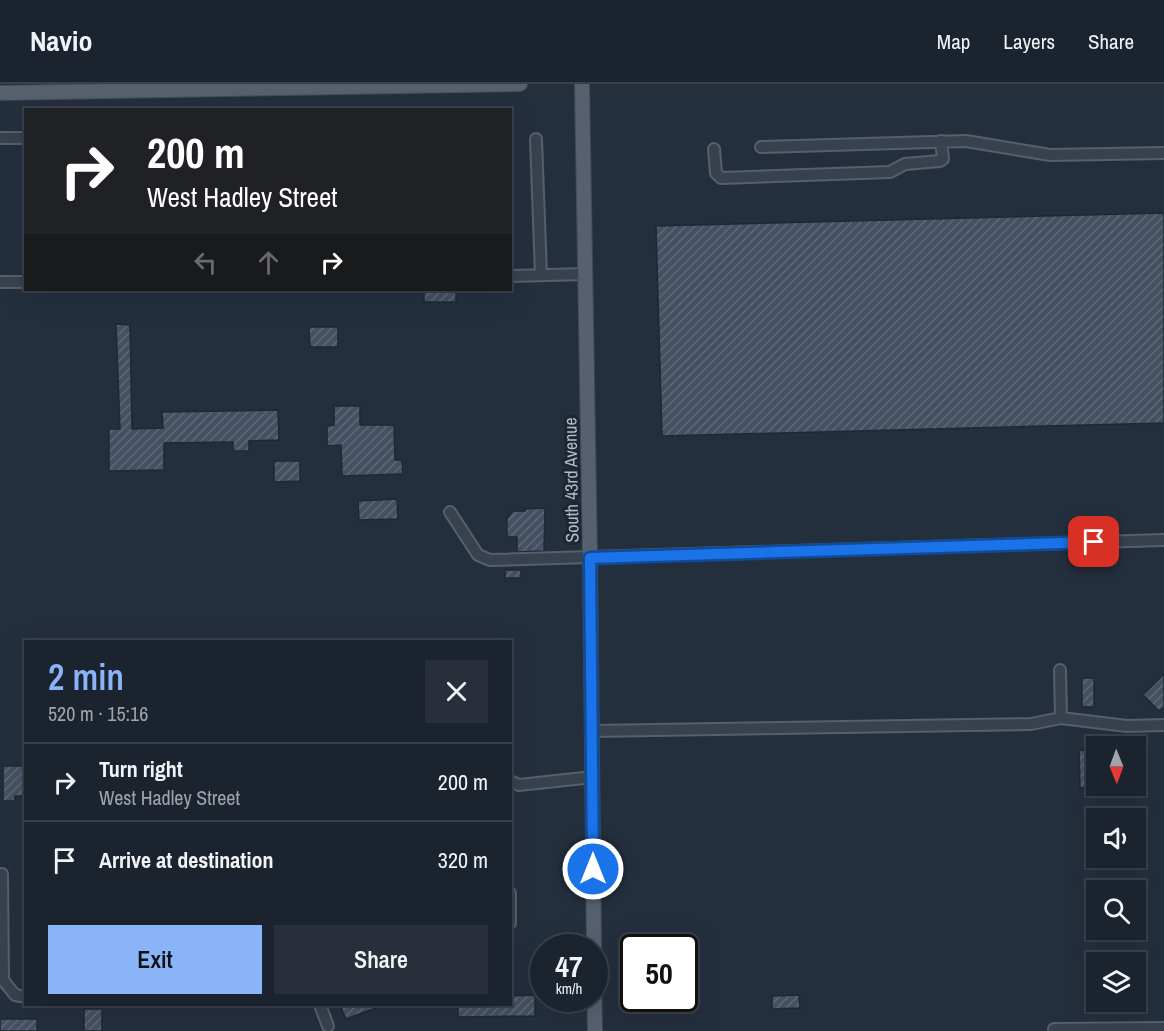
<!DOCTYPE html>
<html lang="en">
<head>
<meta charset="utf-8">
<style>
	body { margin:0; font-family:"Archivo Narrow",sans-serif; background:#282f3a; color:#f1f3f6; height:100vh; display:flex; flex-direction:column; font-size:22px; white-space:nowrap }
	* { box-sizing:border-box; margin:0 }
	p { font-size:20px; color:#a0a4aa }
	.icon { flex:none; width:33px; height:33px; fill:none; stroke:currentColor; stroke-width:2; stroke-linecap:round; stroke-linejoin:round }
	.map { position:relative; flex:1; overflow:hidden }
	.sheet { position:absolute; left:24px; top:556px; width:488px; height:366px; display:flex; flex-direction:column; background:#1b232e; border-radius:0px; box-shadow:0 6px 24px #0002,0 0 0 2px #39404a }
	.sheet>* { flex:none }
	.hud { position:absolute; left:24px; top:24px; width:488px; height:183px; border-radius:0px; box-shadow:0 6px 24px #0002,0 0 0 2px #39404a; background:#202124; color:#fff; overflow:hidden }
	.needle { width:39px; rotate:179deg }
	.controls { position:absolute; left:1086px; top:652px; display:grid; gap:12px }
	.controls a { display:grid; place-items:center; width:60px; height:60px; border-radius:0px; background:#1b232e; box-shadow:0 6px 24px #0002,0 0 0 2px #39404a; font-size:30px }
	.speed { position:absolute; left:530px; top:850px; display:flex; gap:12px; font-size:30px; font-weight:700; text-align:center }
	.speed>* { display:grid; place-content:center; width:78px; height:78px; border-radius:50%; background:#1b232e; box-shadow:0 6px 24px #0002,0 0 0 2px #39404a; line-height:1 }
	.speed small { font-size:15px; font-weight:400 }
	.speed .limit { border:3px solid #111; border-radius:9px; background:#fff; color:#111 }
	.pin { position:absolute; display:grid; place-items:center; width:51px; height:51px; color:#fff; margin:-26px; border-radius:12px; box-shadow:0 3px 9px #0006 }
	.me { position:absolute; width:66px; margin:-33px; rotate:0deg; stroke-linejoin:round; filter:drop-shadow(0 0 4px #0008) }
	.turn { display:flex; align-items:center; gap:21px; height:126px; padding:0 24px; font-size:27px }
	.turn .icon { width:78px; height:78px; stroke-width:2.5 }
	.turn b { display:block; font-size:42px; line-height:51px }
	.lanes { display:flex; align-items:center; height:57px; padding:0 24px; background:#0003; justify-content:center; gap:30px; direction:ltr }
	.lanes .off { opacity:.35 }
	.round { display:grid; place-items:center; flex:none; width:63px; height:63px; border-radius:0px; background:#282f3a }
	.head { display:flex; align-items:center; justify-content:space-between; height:102px; padding:0 24px }
	h1 { font-size:36px; font-weight:600; line-height:45px; color:#8ab4f8 }
	.action { display:flex; gap:12px; margin-top:auto; padding:12px 24px }
	.action a { flex:1; height:69px; border-radius:0px; background:#8ab4f8; color:#111; font-size:24px; font-weight:600; line-height:69px; text-align:center }
	.action a+a { background:#282f3a; color:#f1f3f6 }
	ul { padding:0; list-style:none }
	li { display:flex; align-items:center; gap:18px; height:78px; padding:0 24px; border-top:2px solid #39404a }
	li div { flex:1 }
	li b { display:block; font-size:22px }
	li em { font-style:normal }
	header { display:flex; align-items:center; gap:36px; box-sizing:border-box; height:84px; padding:0 30px; background:#1b232e; border-bottom:2px solid #39404a }
	header strong { font-size:28px }
	nav { display:flex; gap:33px; margin-inline-start:auto; font-size:21px }
	.map>svg:first-child { display:block }
</style>
</head>
<body>
<header>
<strong>Navio</strong>
<nav><a>Map</a><a>Layers</a><a>Share</a></nav>
</header>
<div class="map">
<svg width="1164" height="947" viewBox="0 0 1164 947">
	<defs>
		<pattern id="building-hatch" width="6" height="6" patternUnits="userSpaceOnUse" patternTransform="scale(1.5)"><rect width="6" height="6" fill="#455162"/><path d="M-1 1l2-2M0 6l6-6M5 7l2-2" fill="none" stroke="#5d6877"/></pattern>
	</defs>
	<rect width="100%" height="100%" fill="#242f3e"/>
	<path fill="url(#building-hatch)" stroke="#1f2835" stroke-width="1.5" d="M1164,129v210l-502,13 -6,-210z
		M424,208h32v10h-32z
		M116,240l14,1 2,104 31,-1 -1,-16 116,-2 1,30 -30,1v10h-16v-9l-69,1v27l-55,1v-42h11z
		M309,243h29v20h-28z
		M334,322h26v19h34l1,35h7l1,14 -61,2 -1,-31 -14,1v-20l7,-1z
		M274,377h26v20l-26,1z
		M397,415l1,20 -39,1 -1,-19z
		M545,424l-1,43 -27,1v-15h-10v-19l6,-7h12v-2z
		M505,486h16v8h-16z
		M1164,590v33l-5,4 -16,-16z
		M1082,594h12v29h-12z
		M1079,666l17,1v36l-16,1z
		M3,682h20v18h3v12h-11v5h-12z
		M535,911v21l-77,1v-12h52v-9z
		M799,911l1,13 -28,1v-13z
		M340,921h41v1l-35,13z
		M84,925h18v22h-18z
		M0,935h37v12h-37z"/>
	<g fill="none" stroke-linecap="round" stroke-linejoin="round">
		<g stroke="#565f6c" stroke-width="14">
			<path id="minor" d="M0,54h26
				M536,55l5,136
				M761,63l205,-6 84,14 114,-2
				M714,65l2,24 5,5 169,-6 15,-8 35,-3 3,-2 -2,-18
				M510,192l75,-2
				M0,198h26
				M450,428l28,43 12,5 674,-20
				M1061,634l66,8 37,-1
				M592,647l439,-7 30,-6 -1,-48
				M510,697l9,4 74,-8
				M2,790l1,106 12,15 11,2
				M510,809v30
				M320,921l8,21
				M1054,945l110,-1"/>
		</g>
		<g stroke="#414a57" stroke-width="16">
			<path id="major" d="M582,0l8,474 4,390
				M0,9l520,-9
				M594,886l1,61"/>
		</g>
		<use href="#minor" stroke="#38414e" stroke-width="10"/>
		<use href="#major" stroke="#56606e" stroke-width="14"/>
	</g>
	<g fill="none" stroke-linecap="round" stroke-linejoin="round">
		<g stroke="#114b97" stroke-width="15">
			<path id="route" d="M593,785l-3,-311 504,-16"/>
		</g>
		<use href="#route" stroke="#1a73e8" stroke-width="10"/>
	</g>
	<g text-anchor="middle" dominant-baseline="central" stroke-width="6" stroke-linejoin="round" paint-order="stroke">
		<g font-size="18" fill="#b4bcc9" stroke="#1d2633">
			<text transform="translate(571 396) rotate(-91)">South 43rd Avenue</text>
		</g>
	</g>
</svg>
<div class="controls">
<a><svg class="needle" viewBox="-14 -14 28 28"><path d="M0-13l5 13h-10z" fill="#e53935"/><path d="M0 13l5-13h-10z" fill="#a0a4aa"/></svg></a>
<a><svg class="icon" aria-label="sound" viewBox="0 0 24 24"><path d="M4 9h4l5-4v14l-5-4H4zM17 9q2 3 0 6"/></svg></a>
<a><svg class="icon" aria-label="search" viewBox="0 0 24 24"><circle cx="10" cy="10" r="6"/><path d="M15 15l6 6"/></svg></a>
<a><svg class="icon" aria-label="layers" viewBox="0 0 24 24"><path d="M12 4l9 5-9 5-9-5zM3 14l9 5 9-5"/></svg></a>
</div>
<div class="speed"><div>47<small>km/h</small></div><div class="limit">50</div></div>
<div class="pin" style="left:1094px;top:458px;background:#d93025"><svg class="icon" aria-label="arrive" viewBox="0 0 24 24"><path d="M6 21V4h12l-3 4 3 4H6"/></svg></div>
<svg class="me" style="left:593px;top:785px" viewBox="-20 -20 40 40"><circle r="17" fill="#1a73e8" stroke="#fff" stroke-width="3"/><path d="M0-11L8 9 0 5-8 9z" fill="#fff"/></svg>
<div class="hud">
<div class="turn"><svg class="icon" aria-label="right" viewBox="0 0 24 24"><path d="M7 20v-9h11M14 6l5 5-5 5"/></svg><div><b>200 m</b>West Hadley Street</div></div>
<div class="lanes"><svg class="icon off" aria-label="left" viewBox="0 0 24 24"><path d="M17 20v-9H6M10 6l-5 5 5 5"/></svg><svg class="icon off" aria-label="ahead" viewBox="0 0 24 24"><path d="M12 20V5M6 11l6-6 6 6"/></svg><svg class="icon" aria-label="right" viewBox="0 0 24 24"><path d="M7 20v-9h11M14 6l5 5-5 5"/></svg></div>
</div>
<section class="sheet">
<div class="head"><div><h1>2 min</h1><p>520 m · 15:16</p></div><a class="round"><svg class="icon" aria-label="close" viewBox="0 0 24 24"><path d="M6 6l12 12M18 6L6 18"/></svg></a></div>
<ul>
<li><svg class="icon" aria-label="right" viewBox="0 0 24 24"><path d="M7 20v-9h11M14 6l5 5-5 5"/></svg><div><b>Turn right</b><p>West Hadley Street</p></div><em>200 m</em></li>
<li><svg class="icon" aria-label="arrive" viewBox="0 0 24 24"><path d="M6 21V4h12l-3 4 3 4H6"/></svg><div><b>Arrive at destination</b></div><em>320 m</em></li>
</ul>
<div class="action"><a>Exit</a><a>Share</a></div>
</section>
</div>
</body>
</html>
